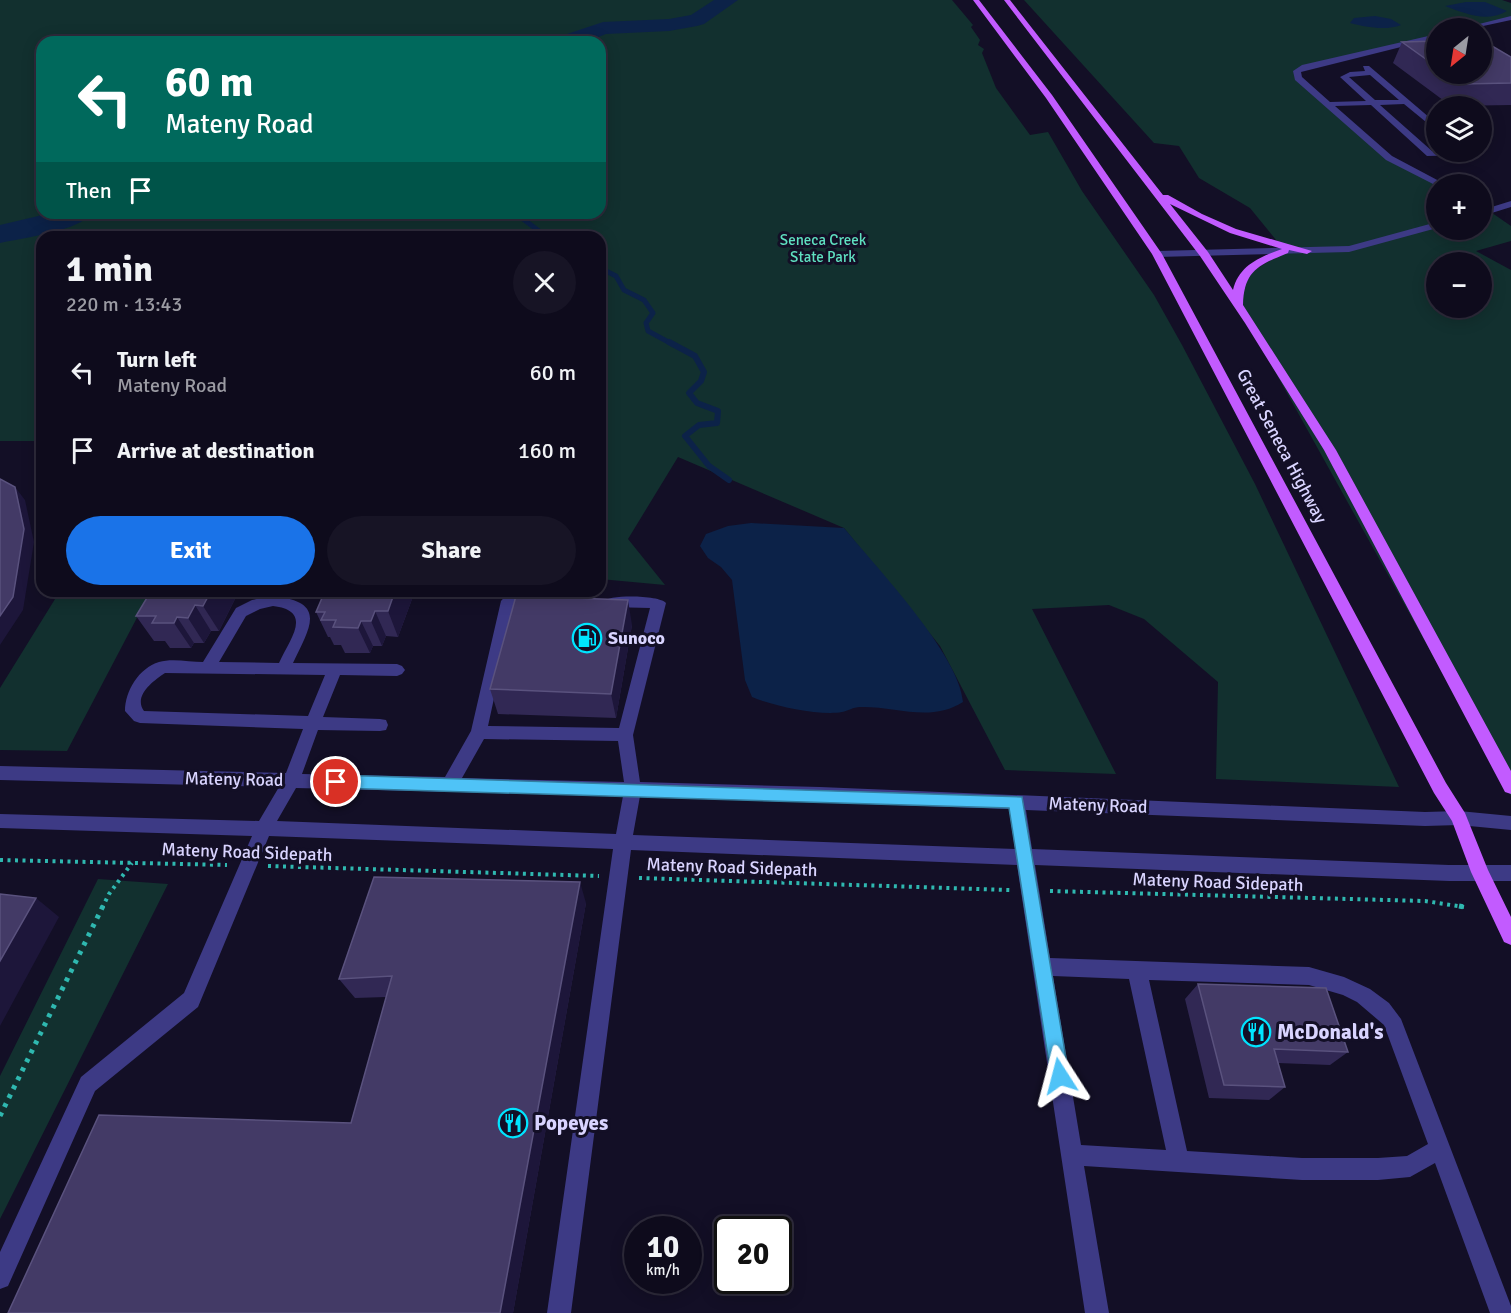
<!DOCTYPE html>
<html lang="en">
<head>
<meta charset="utf-8">
<style>
	body { margin:0; font-family:Signika,sans-serif; background:#171425; color:#f1f3f6; height:100vh; display:flex; flex-direction:column; font-size:22px; white-space:nowrap }
	* { box-sizing:border-box; margin:0 }
	p { font-size:20px; color:#9b9ba3 }
	.icon { flex:none; width:33px; height:33px; fill:none; stroke:currentColor; stroke-width:2; stroke-linecap:round; stroke-linejoin:round }
	.map { position:relative; flex:1; overflow:hidden }
	.details { position:absolute; left:36px; top:231px; width:570px; height:366px; display:flex; flex-direction:column; background:#0e0b1c; border-radius:18px; box-shadow:0 3px 15px #0003,0 0 0 2px #2e2b3b }
	.details>* { flex:none }
	.guide { position:absolute; left:36px; top:36px; width:570px; height:183px; border-radius:18px; box-shadow:0 3px 15px #0003,0 0 0 2px #2e2b3b; background:#00695c; color:#fff; overflow:hidden }
	.needle { width:39px; rotate:210deg }
	.fabs { position:absolute; left:1426px; top:18px; display:grid; gap:12px }
	.fabs a { display:grid; place-items:center; width:66px; height:66px; border-radius:50%; background:#0e0b1c; box-shadow:0 3px 15px #0003,0 0 0 2px #2e2b3b; font-size:30px }
	.speed { position:absolute; left:624px; top:1216px; display:flex; gap:12px; font-size:30px; font-weight:700; text-align:center }
	.speed>* { display:grid; place-content:center; width:78px; height:78px; border-radius:50%; background:#0e0b1c; box-shadow:0 3px 15px #0003,0 0 0 2px #2e2b3b; line-height:1 }
	.speed small { font-size:15px; font-weight:400 }
	.speed .limit { border:3px solid #111; border-radius:9px; background:#fff; color:#111 }
	.pin { position:absolute; display:grid; place-items:center; width:51px; height:51px; color:#fff; margin:-26px; border:3px solid #fff; border-radius:50%; box-shadow:0 2px 6px #0007 }
	.me { position:absolute; width:66px; margin:-33px; rotate:351deg; stroke-linejoin:round; filter:drop-shadow(0 0 4px #0008) }
	.turn { display:flex; align-items:center; gap:21px; height:126px; padding:0 30px; font-size:27px }
	.turn .icon { width:78px; height:78px; stroke-width:2.5 }
	.turn b { display:block; font-size:42px; line-height:51px }
	.then { display:flex; align-items:center; height:57px; padding:0 30px; background:#0003; gap:12px; font-size:22px }
	.round { display:grid; place-items:center; flex:none; width:63px; height:63px; border-radius:32px; background:#171425 }
	.summary { display:flex; align-items:center; justify-content:space-between; height:102px; padding:0 30px }
	h1 { font-size:36px; font-weight:700; line-height:45px }
	.cta { display:flex; gap:12px; margin-top:auto; padding:12px 30px }
	.cta a { flex:1; height:69px; border-radius:36px; background:#1a73e8; color:#fff; font-size:24px; font-weight:700; line-height:69px; text-align:center }
	.cta a+a { background:#171425; color:#f1f3f6 }
	ul { padding:0; list-style:none }
	li { display:flex; align-items:center; gap:18px; height:78px; padding:0 30px }
	li div { flex:1 }
	li b { display:block; font-size:22px }
	li em { font-style:normal }
	.map>svg:first-child { display:block }
</style>
</head>
<body>
<div class="map">
<svg width="1511" height="1313" viewBox="0 0 1511 1313">
	<rect width="100%" height="100%" fill="#130f26"/>
	<path fill="#12302f" fill-rule="evenodd" d="M0,0h952l21,25 -2,2 9,13 -2,5 6,4 -2,4 14,35 34,47 18,-3 34,59 72,104 28,50 73,139 144,303 -183,-8 2,-97 -74,-63 -35,-14 -77,4 84,165 -111,-4 -65,-124 -96,-118 -166,-71 -50,82 37,46 -65,-6v-342h-558v219l-7,-15h-35zM42,42h558v171h-558z
		M1024,0h478l9,3v15l-44,10h-30v8l-140,35 2,7 90,80 49,26 -1,46h45v-24l29,20v15l-35,10 35,19v526l-273,-491 4,-27 43,-27 -35,-43 -51,-30 -20,-32 -25,-3zM1437,262h45v46h-45z
		M60,591h91l-84,160 -67,-1v-62z
		M98,879l70,5 -168,335v-143z"/>
	<path fill="#0c2248" d="M1466,2h19l22,9c-21,12 -40,3 -62,-5z
		M1375,16l16,3 10,6c-15,6 -36,2 -51,-2l4,-5z
		M751,523l93,5c32,39 116,127 119,174 -33,21 -67,4 -103,5 -7,0 -12,4 -18,5 -22,4 -69,-6 -90,-15l-7,-17 -13,-100 -11,-13 -13,-9 -8,-12 6,-12 22,-8z"/>
	<g fill="none" stroke-linecap="round" stroke-linejoin="round">
		<path stroke="#0c2248" stroke-width="5" d="M515,213l32,24
			M600,268l16,8 8,14 20,10 9,13 -7,10 2,8 24,13"/>
		<path stroke="#0c2248" stroke-width="6" d="M669,342l26,14 9,16 -3,9 -12,12 8,10 21,8 -1,12 -18,2 -14,11 24,30 20,14"/>
		<path fill="#0c2248" fill-rule="evenodd" d="M714,0h24l-34,24 -7,2 -28,5 -63,3 -20,8h-31l3,-5 45,-15 66,-3 22,-4z
			M51,213h41c-12,18 -70,25 -92,30v-18z"/>
		<path stroke="#2fb8b0" stroke-width="4" stroke-dasharray="3 4.5" stroke-linecap="butt" d="M0,860l227,5
			M268,866l331,10
			M639,878l371,12
			M1050,891l375,10 39,6
			M102,908l7,-14 23,-31"/>
		<path stroke="#2fb8b0" stroke-width="5" stroke-dasharray="4 6" stroke-linecap="butt" d="M1459,906l5,1
			M0,1116l103,-210"/>
		<path fill="#3d3a85" fill-rule="evenodd" d="M1511,16v4l-37,8h-11z
			M1437,34v4l-136,34 1,5 28,25 36,-1 -26,-24 10,-5 15,-1 -2,-5h6l68,58v7l-33,-27 -24,1 52,46 36,1v3l-41,1 -56,-51 -36,1 57,50 49,26 1,2h-5v2l-51,-26 -91,-80 -2,-9 9,-6zM1370,75l29,25h-24l-26,-23z
			M1511,201v6l-29,9v-6z
			M1437,222v6l-88,24 -192,5 -5,-3 5,-3 192,-5z
			M273,596c55,6 37,31 20,67l104,1 5,2 3,4 -3,4 -5,2 -57,-1 -17,42 57,2 6,1 2,5 -2,5 -6,1 -62,-1 -16,44 143,3 26,-46 30,-130c6,-9 34,-9 40,0l-7,5h-20l-26,120 131,2 31,-120 -41,-1 -7,-5c6,-8 58,-7 64,1l-33,132 7,47 180,5 605,25 34,-1 52,5v14l-52,-5 -34,1 -399,-16 6,39 417,16h62v16h-62l-414,-16 15,93 259,9 35,10 26,12 19,14 12,16 110,287v7h-21l-55,-150 -25,14 -32,3h-76l-218,-14 25,147h-24l-68,-448 -386,-15 -60,463h-24l66,-464 -344,-13 -71,171 -103,84 -87,195 -8,3v-37l81,-175 103,-84 68,-157 -252,-8v-14l259,7 20,-34 -279,-7v-14l286,7 17,-44 -163,-6 -6,-2 -9,-10c0,-20 14,-43 34,-49 13,-4 31,0 44,0l33,-54 16,-8zM273,606c41,5 17,33 6,57l-60,-1 27,-46 14,-7zM165,673l160,2 -17,41 -164,-5c-11,-15 9,-30 21,-38zM484,739l134,2 6,41 -162,-4zM296,788l327,8 -7,38 -339,-13zM640,796l369,13 6,40 -382,-14zM1053,976l76,3 37,171 -85,-5zM1149,980l160,5 34,10 14,7 27,23 44,119 -21,12 -29,2h-76l-115,-7z"/>
		<path fill="#c25bff" fill-rule="evenodd" d="M973,0h6l73,95 110,159 284,529 19,30 23,57 23,47v28l-7,-3 -33,-70 -19,-51 -18,-28 -282,-539 -106,-156z
			M1004,0h6l153,195h5l34,19 34,15 76,22 -5,3 -18,-4 -1,3c-29,12 -44,17 -45,52l93,145 175,321v23l-6,-2 -181,-342 -79,-127 -45,-67zM1170,204l60,29 52,16c-22,8 -43,16 -49,41l-25,-38z"/>
	</g>
	<path fill="#312854" d="M1437,41v33h45l10,-28 19,11v48l-60,1 -58,-43 9,-21z
		M239,591l-20,40h-8l-7,12h-10l-3,5h-21l-5,-7h-11l-18,-25z
		M325,591h90l-17,46 -12,-1 -4,10h-9l-3,7h-25l-4,-8h-7l-4,-8h-2l-12,-25z
		M632,625l-16,93 -118,-4 -8,-25z
		M586,903l-73,410 -162,-190 35,-126 -31,1 -16,-19z
		M1198,984l150,68 -18,13 -52,-2 7,24 -16,13 -60,-2 -24,-99z"/>
	<path fill="#1d163a" d="M15,487l10,13 9,42 -11,68 -23,35v-29z
		M211,591h28l-20,40 -16,-25z
		M395,591h20l-17,46 -10,-26z
		M628,600l4,25 -16,93 -5,-24z
		M195,605l16,26 -7,12 -16,-25z
		M375,611l11,25 -4,10 -11,-25z
		M177,617l17,26 -3,5 -17,-25z
		M361,621l12,25 -3,7 -12,-25z
		M580,882l6,21 -73,410h-13z
		M36,898l23,19 -59,109v-65z"/>
	<path fill="#433a66" stroke="#5a527e" stroke-width="1.5" d="M1482,40h7l3,6 19,11v26l-49,1 -15,-10h35z
		M1437,41v26l-35,-25z
		M0,479l15,8 9,42 -11,68 -13,19z
		M151,591h60l-8,15 -8,-1 -7,13 -11,-1 -3,6h-22l4,-7h-20z
		M325,591h70l-7,20h-13l-4,10h-10l-3,7 -25,-1 3,-7h-15l4,-8h-9z
		M516,596l112,4 -17,94 -121,-5z
		M374,877l206,5 -80,431h-492l91,-198 252,8 41,-147 -53,3z
		M0,894l36,4 -36,63z
		M1198,984l128,4 22,64 -74,-3 11,38 -61,-2z"/>
	<path fill="#4fc3f7" stroke="#337fa1" stroke-width="1.5" d="M336,775l686,22 47,279 -3,6 -6,3 -7,-3 -2,-6 -42,-268 -673,-20 -5,-2 -2,-4 2,-5z"/>
	<defs>
		<g id="fuel-ring" transform="scale(1.5)"><circle r="9.5" fill="#130f26" stroke="#00e5ff" stroke-width="1.5"/><path d="M-5.5-6h7V0h2V4h1.3V-2.5L3-4.5l.8-.8L6-3V5H2.5V1h-1V6h-7ZM-4.2-4.7v3.2H.2V-4.7Z" fill="#00e5ff"/></g>
		<g id="restaurant-ring" transform="scale(1.5)"><circle r="9.5" fill="#130f26" stroke="#00e5ff" stroke-width="1.5"/><path d="M-5-6h1v4h1v-4h1v4h1v-4h1v5L-1.5 .5V6h-2V.5L-5-1ZM5-6V6H3V1.5H1.5Q1.5-4 5-6Z" fill="#00e5ff"/></g>
	</defs>
	<g fill-rule="evenodd">
		<use href="#fuel-ring" x="587" y="638"/>
		<use href="#restaurant-ring" x="1256" y="1032"/>
		<use href="#restaurant-ring" x="513" y="1123"/>
	</g>
	<g text-anchor="middle" dominant-baseline="central" stroke-width="6" stroke-linejoin="round" paint-order="stroke">
		<g font-size="15" fill="#5fe0c0" stroke="#130f26">
			<text x="823" y="240">Seneca Creek<tspan x="823" dy="17">State Park</tspan></text>
		</g>
		<g font-size="18" fill="#d9d4ff" stroke="#130f26">
			<text transform="translate(1282 446) rotate(62)">Great Seneca Highway</text>
			<text transform="translate(234 779) rotate(1)">Mateny Road</text>
			<text transform="translate(1098 805) rotate(2)">Mateny Road</text>
			<text transform="translate(247 852) rotate(2)">Mateny Road Sidepath</text>
			<text transform="translate(732 867) rotate(2)">Mateny Road Sidepath</text>
			<text transform="translate(1218 882) rotate(2)">Mateny Road Sidepath</text>
		</g>
		<g font-size="18" font-weight="bold" fill="#d9d4ff" stroke="#130f26" text-anchor="start">
			<text x="608" y="638">Sunoco</text>
		</g>
		<g font-size="21" font-weight="bold" fill="#d9d4ff" stroke="#130f26" text-anchor="start">
			<text x="1277" y="1032">McDonald's</text>
			<text x="534" y="1123">Popeyes</text>
		</g>
	</g>
</svg>
<div class="fabs">
<a><svg class="needle" viewBox="-14 -14 28 28"><path d="M0-13l5 13h-10z" fill="#e53935"/><path d="M0 13l5-13h-10z" fill="#9b9ba3"/></svg></a>
<a><svg class="icon" aria-label="layers" viewBox="0 0 24 24"><path d="M12 4l9 5-9 5-9-5zM3 14l9 5 9-5"/></svg></a>
<a>+</a>
<a>−</a>
</div>
<div class="speed"><div>10<small>km/h</small></div><div class="limit">20</div></div>
<div class="pin" style="left:336px;top:782px;background:#d93025"><svg class="icon" aria-label="arrive" viewBox="0 0 24 24"><path d="M6 21V4h12l-3 4 3 4H6"/></svg></div>
<svg class="me" style="left:1060px;top:1076px" viewBox="-20 -20 40 40"><path d="M0-17L14 15 0 8-14 15z" fill="#4fc3f7" stroke="#fff" stroke-width="4"/></svg>
<div class="guide">
<div class="turn"><svg class="icon" aria-label="left" viewBox="0 0 24 24"><path d="M17 20v-9H6M10 6l-5 5 5 5"/></svg><div><b>60 m</b>Mateny Road</div></div>
<div class="then">Then<svg class="icon" aria-label="arrive" viewBox="0 0 24 24"><path d="M6 21V4h12l-3 4 3 4H6"/></svg></div>
</div>
<section class="details">
<div class="summary"><div><h1>1 min</h1><p>220 m · 13:43</p></div><a class="round"><svg class="icon" aria-label="close" viewBox="0 0 24 24"><path d="M6 6l12 12M18 6L6 18"/></svg></a></div>
<ul>
<li><svg class="icon" aria-label="left" viewBox="0 0 24 24"><path d="M17 20v-9H6M10 6l-5 5 5 5"/></svg><div><b>Turn left</b><p>Mateny Road</p></div><em>60 m</em></li>
<li><svg class="icon" aria-label="arrive" viewBox="0 0 24 24"><path d="M6 21V4h12l-3 4 3 4H6"/></svg><div><b>Arrive at destination</b></div><em>160 m</em></li>
</ul>
<div class="cta"><a>Exit</a><a>Share</a></div>
</section>
</div>
</body>
</html>
